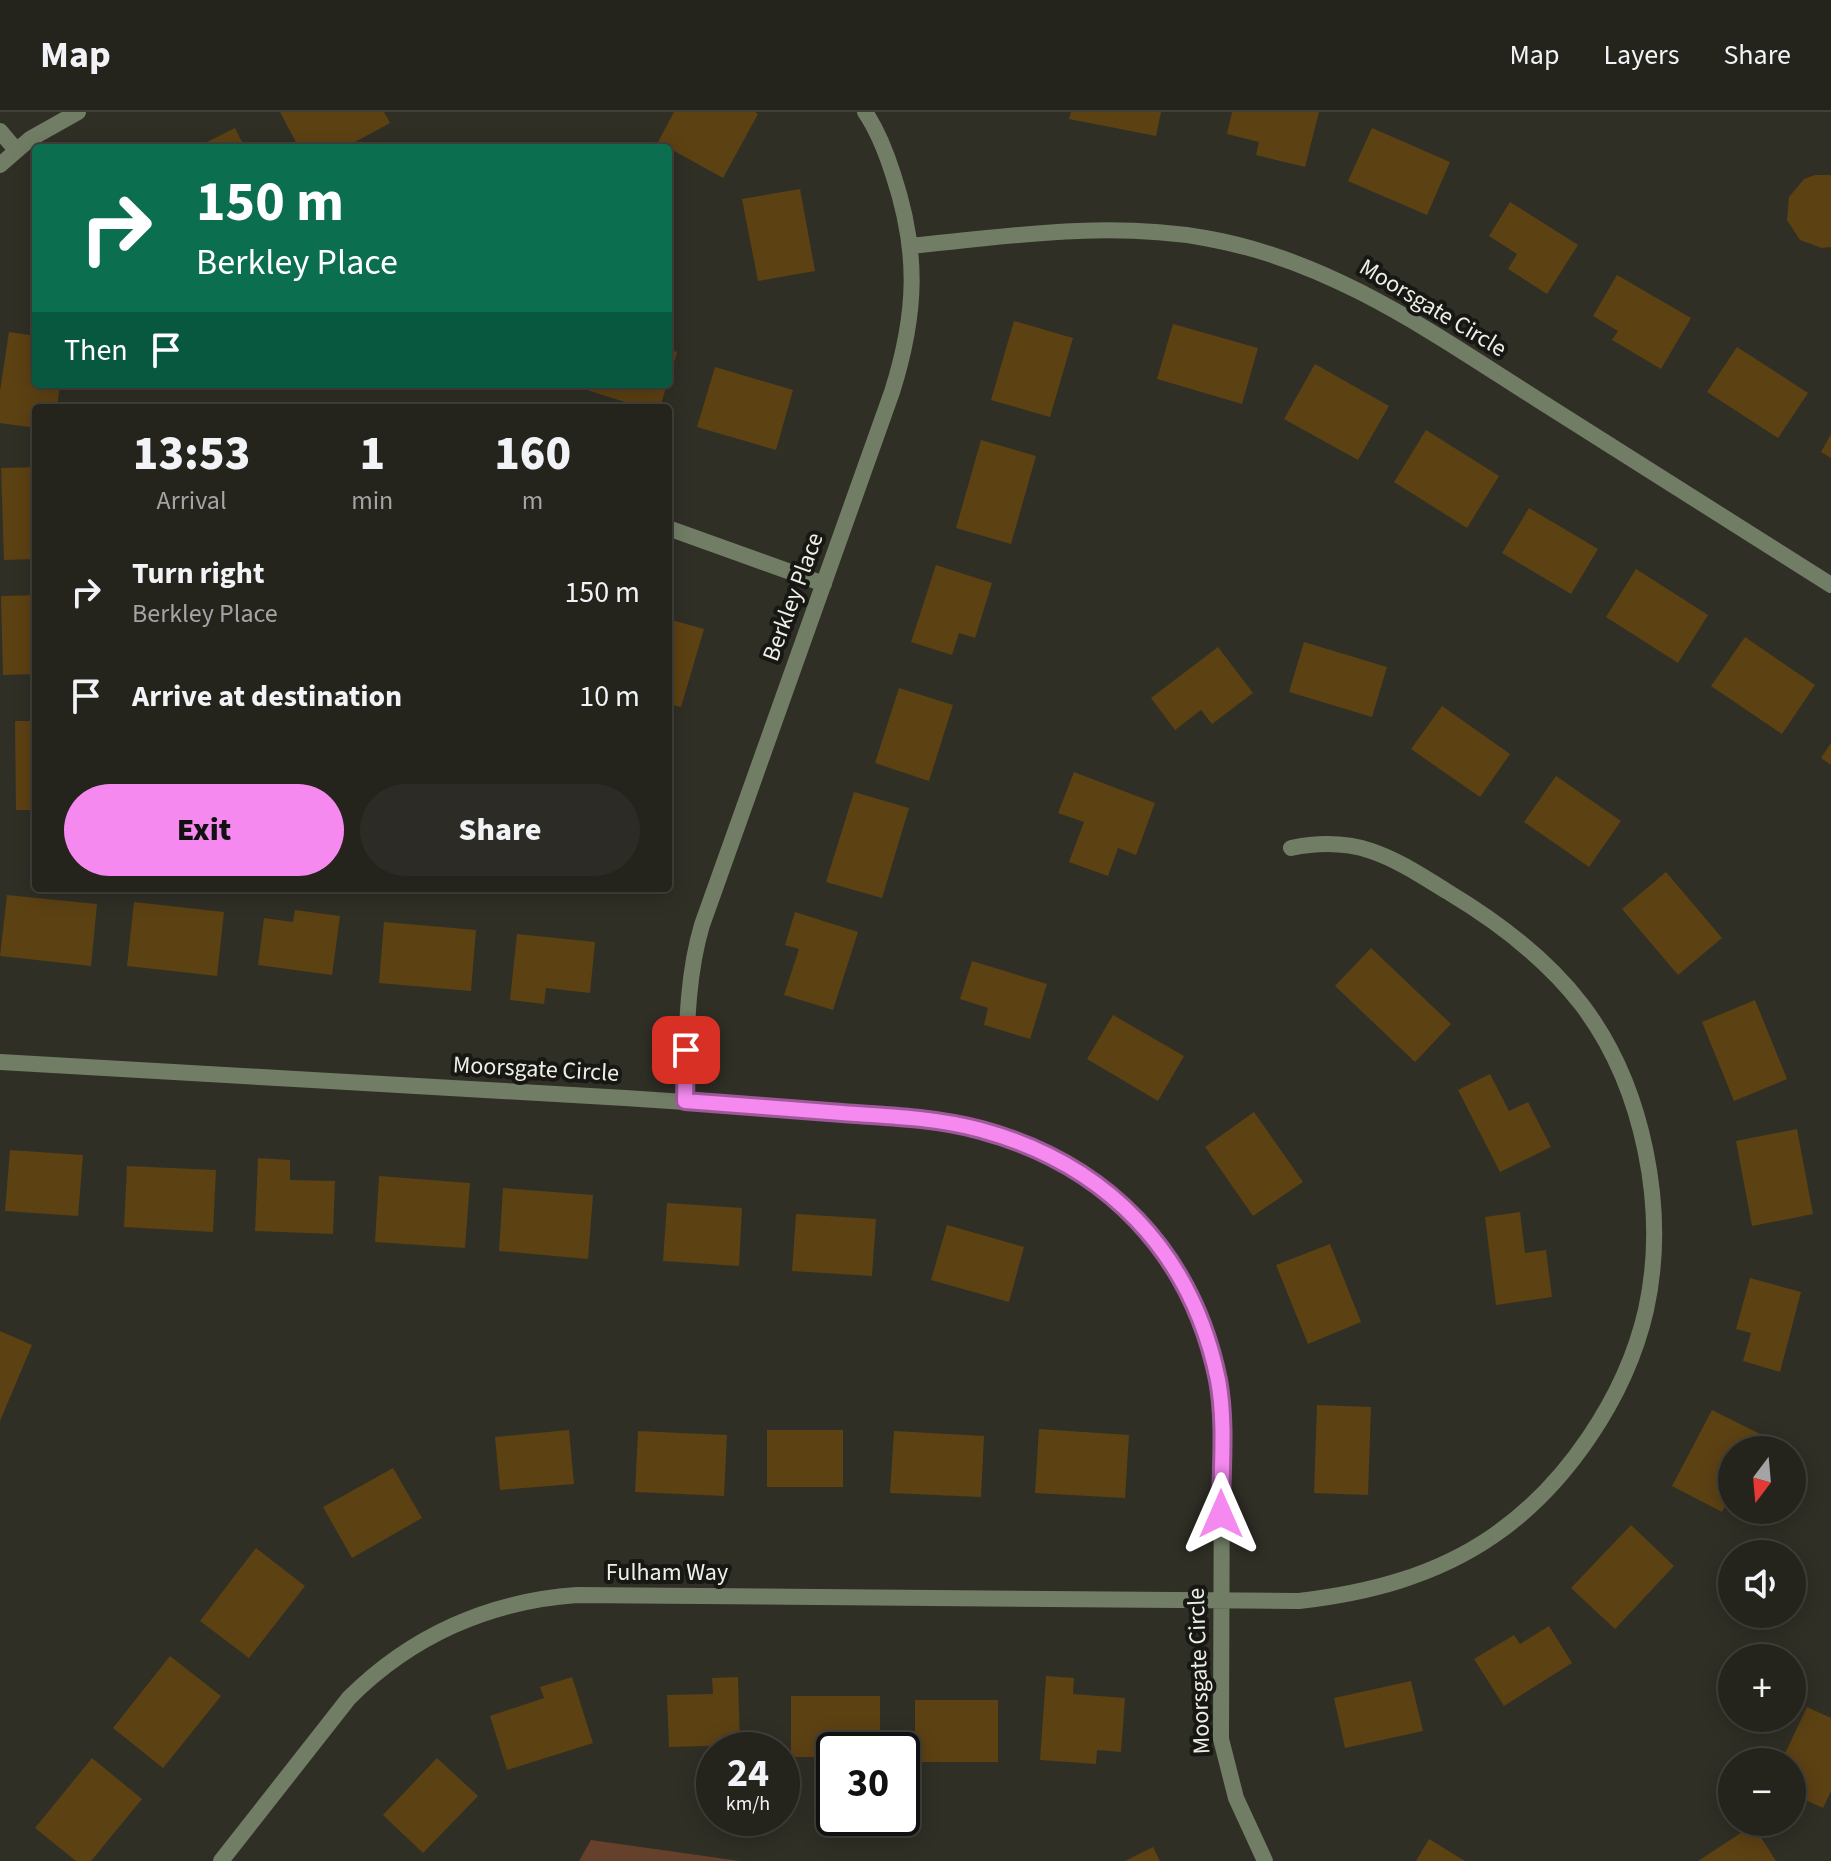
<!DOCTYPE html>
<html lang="en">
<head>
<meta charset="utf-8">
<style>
	body { margin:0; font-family:"Source Sans 3",sans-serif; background:#2c2b25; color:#f1f3f6; height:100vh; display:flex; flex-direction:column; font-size:30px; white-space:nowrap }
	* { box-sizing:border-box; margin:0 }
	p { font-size:26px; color:#a3a4a3 }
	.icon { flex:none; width:44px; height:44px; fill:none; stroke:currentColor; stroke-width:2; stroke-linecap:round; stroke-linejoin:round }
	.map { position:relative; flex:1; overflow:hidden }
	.side { position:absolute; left:32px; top:292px; width:640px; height:488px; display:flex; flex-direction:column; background:#24231c; border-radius:8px; box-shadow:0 4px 20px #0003,0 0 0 2px #41403b }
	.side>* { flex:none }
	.hud { position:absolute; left:32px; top:32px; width:640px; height:244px; border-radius:8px; box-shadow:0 4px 20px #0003,0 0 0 2px #41403b; background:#0b6e4f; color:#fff; overflow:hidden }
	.needle { width:52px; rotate:196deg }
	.tools { position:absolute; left:1718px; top:1324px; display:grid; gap:16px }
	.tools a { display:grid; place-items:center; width:88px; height:88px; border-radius:50%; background:#24231c; box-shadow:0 4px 20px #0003,0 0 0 2px #41403b; font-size:40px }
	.speed { position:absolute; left:696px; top:1620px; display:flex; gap:16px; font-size:40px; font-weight:700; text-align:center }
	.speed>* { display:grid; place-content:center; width:104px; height:104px; border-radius:50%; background:#24231c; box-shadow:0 4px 20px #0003,0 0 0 2px #41403b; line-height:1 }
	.speed small { font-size:20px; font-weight:400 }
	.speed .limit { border:4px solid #111; border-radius:12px; background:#fff; color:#111 }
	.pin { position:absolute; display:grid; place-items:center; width:68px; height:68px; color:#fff; margin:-34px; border-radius:16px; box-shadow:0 4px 12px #0006 }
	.me { position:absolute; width:88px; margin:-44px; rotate:0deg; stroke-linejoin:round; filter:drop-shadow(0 0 6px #0008) }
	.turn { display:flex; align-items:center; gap:28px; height:168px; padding:0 32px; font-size:36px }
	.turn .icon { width:104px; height:104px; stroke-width:2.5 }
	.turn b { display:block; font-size:56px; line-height:68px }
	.then { display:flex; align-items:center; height:76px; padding:0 32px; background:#0003; gap:16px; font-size:30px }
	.eta { display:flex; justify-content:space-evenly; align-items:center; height:136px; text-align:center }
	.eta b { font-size:48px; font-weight:800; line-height:56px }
	.cta { display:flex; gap:16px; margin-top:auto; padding:16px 32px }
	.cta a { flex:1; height:92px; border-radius:48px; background:#f589ef; color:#111; font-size:32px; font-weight:800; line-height:92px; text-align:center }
	.cta a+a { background:#2c2b25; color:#f1f3f6 }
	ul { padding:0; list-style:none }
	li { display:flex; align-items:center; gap:24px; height:104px; padding:0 32px }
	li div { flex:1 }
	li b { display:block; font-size:30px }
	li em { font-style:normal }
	header { display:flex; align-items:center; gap:48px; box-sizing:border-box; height:112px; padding:0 40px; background:#24231c; border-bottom:2px solid #41403b }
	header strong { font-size:38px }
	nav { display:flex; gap:44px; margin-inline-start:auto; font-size:28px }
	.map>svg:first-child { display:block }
</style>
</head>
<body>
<header>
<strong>Map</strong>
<nav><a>Map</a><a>Layers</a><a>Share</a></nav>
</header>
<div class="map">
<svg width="1831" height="1749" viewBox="0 0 1831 1749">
	<rect width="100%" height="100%" fill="#302f26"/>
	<path fill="#65402a" d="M591,1728l149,21h-161z"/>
	<path fill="#5c4113" d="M280,0h104l6,11 -46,25h-45z
		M674,0h81l3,2 -35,64 -65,-36z
		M1071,0h90l-5,24 -87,-17z
		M1232,0h87l-14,55 -49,-12 3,-13 -32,-8z
		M235,16l10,20h-42l-2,-3z
		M1372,16l78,34 -23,53 -79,-34z
		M1815,63h16v72l-9,1 -22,-8 -13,-20 2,-23 15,-18z
		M800,77l15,82 -57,10 -16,-82z
		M1510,90l68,43 -31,49 -39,-25 9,-15 -28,-18z
		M1617,163l74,43 -30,51 -49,-29 6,-9 -25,-15z
		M1014,209l59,17 -23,79 -59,-17z
		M1173,212l85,24 -16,56 -85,-25z
		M9,220l27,4v48h24l-3,24h-21v20l-36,-5v-32z
		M1737,235l71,46 -30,45 -71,-46z
		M668,237l9,3 -8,28h-1z
		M1315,252l74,42 -31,54 -74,-41z
		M715,255l78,23 -17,60 -79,-23z
		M568,272h99l-7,24h-16z
		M1426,318l73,46 -32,52 -73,-46z
		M1831,322v24l-10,-6z
		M981,328l55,16 -25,88 -55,-16z
		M36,355v92l-32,1 -3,-92z
		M1529,396l69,41 -27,45 -69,-41z
		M936,453l56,18 -17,55 -16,-5 -7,22 -41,-13z
		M1636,457l72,46 -30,48 -72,-46z
		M36,483v79l-33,1 -2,-79z
		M668,507l36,10 -23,78 -13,-3z
		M1745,525l70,48 -33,49 -71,-48z
		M1304,530l83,25 -15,50 -83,-25z
		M1218,535l35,46 -41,31 -11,-14 -26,20 -24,-32z
		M899,576l54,17 -24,76 -54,-18z
		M1442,594l68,48 -30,43 -69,-48z
		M15,609h21v89h-20z
		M1831,631v22l-10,-7z
		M1074,660l81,31 -19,52 -18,-7 -10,28 -39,-14 15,-40 -26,-9z
		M1556,664l65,45 -32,46 -65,-45z
		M854,680l55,16 -27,90 -56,-16z
		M1666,760l56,66 -44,37 -56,-66z
		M7,783l90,9 -6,62 -91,-10z
		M134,790l90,10 -7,64 -90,-10z
		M295,798l45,6 -8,59 -74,-10 6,-47 29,4z
		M795,800l63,20 -25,78 -49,-15 15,-46 -14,-4z
		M384,810l92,8 -5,61 -92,-8z
		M517,822l78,8 -5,51 -44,-5 -2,16 -34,-4z
		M1371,836l80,76 -36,38 -80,-76z
		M972,849l75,23 -17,55 -46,-14 4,-17 -28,-9z
		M1755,888l32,79 -53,22 -32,-79z
		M1113,903l71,41 -26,45 -71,-42z
		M1490,962l19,37 19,-9 23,45 -51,25 -42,-82z
		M1254,1000l49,70 -50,34 -48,-69z
		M1797,1017l16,85 -61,12 -16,-85z
		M10,1038l73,5 -5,61 -73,-5z
		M258,1046l32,2v20l45,1 -2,53 -78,-3z
		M127,1054l89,4 -3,62 -89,-5z
		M379,1064l91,7 -5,65 -90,-6z
		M503,1076l90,7 -5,64 -89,-8z
		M667,1091l75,5 -3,58 -76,-5z
		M1520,1100l5,41 21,-3 6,47 -56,8 -11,-88z
		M796,1102l80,5 -4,57 -80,-5z
		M947,1113l77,22 -15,55 -78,-22z
		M1330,1132l31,78 -53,22 -32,-79z
		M1750,1166l51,14 -21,80 -37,-11 8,-28 -15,-4z
		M0,1219l32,14 -32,76z
		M1317,1293l54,2 -3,88 -54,-2z
		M1712,1298l50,25 -7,15h-23v43l-10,19 -50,-26z
		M1039,1317l90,6 -4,63 -90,-5z
		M569,1318l5,54 -74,6 -5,-53z
		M767,1318h76v57h-76z
		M638,1319l89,4 -3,61 -89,-4z
		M894,1319l90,5 -3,61 -91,-4z
		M393,1356l29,50 -70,40 -29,-51z
		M1631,1413l43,41 -59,63 -44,-41z
		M256,1436l49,38 -56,72 -49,-37z
		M1549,1514l23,37 -68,43 -30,-47 40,-24 6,9z
		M170,1544l51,40 -58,72 -50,-40z
		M1046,1564l28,2 -1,16 52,4 -4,54 -24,-2 -1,14 -56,-4z
		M572,1565l21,66 -86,27 -17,-54 54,-18 -4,-11z
		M738,1565l2,68 -71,2 -2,-52 46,-1 -1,-16z
		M1411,1569l12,50 -78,17 -11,-50z
		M791,1584h89v54h-46v7h-43z
		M915,1588h83v62h-83z
		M1807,1595l24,11v73l-8,17 -31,-14v-32h-11z
		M92,1646l50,41 -51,62h-15l-41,-33z
		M437,1646l41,38 -55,57 -40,-38z
		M1753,1713l23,36h-78z
		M1429,1727l36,22h-49z
		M1153,1735l7,14h-35z"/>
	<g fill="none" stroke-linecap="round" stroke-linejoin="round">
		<path stroke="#717e65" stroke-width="16" d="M0,19l16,19
			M0,53l30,-26 48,-27
			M910,134c99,-10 197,-25 295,-8 127,22 229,96 335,163 97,62 194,123 291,184
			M668,416l156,56
			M0,950c208,12 417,24 625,36 65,4 131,9 196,13 81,6 167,9 239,49 101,56 158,156 162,271l-1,308 15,59 29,63
			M685,989c2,-59 0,-119 17,-176l190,-533c25,-79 27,-140 1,-218 -7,-22 -15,-43 -28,-62
			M221,1749l128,-163c62,-62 140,-97 228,-103l722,6c69,-8 136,-25 194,-65 73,-50 133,-139 153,-226 22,-100 -2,-223 -64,-305 -36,-47 -84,-83 -134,-113 -55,-34 -89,-58 -157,-44"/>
	</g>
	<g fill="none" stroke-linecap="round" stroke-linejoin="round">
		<g stroke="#9f599b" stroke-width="20">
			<path id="route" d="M686,938l-1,51c52,4 105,8 157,12 46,3 95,5 139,17 125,34 211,122 237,250 8,43 3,90 3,134"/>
		</g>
		<use href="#route" stroke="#f589ef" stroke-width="14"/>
	</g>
	<g text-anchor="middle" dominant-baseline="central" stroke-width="8" stroke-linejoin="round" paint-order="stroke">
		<g font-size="24" fill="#efefe9" stroke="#171713">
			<text transform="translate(1433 196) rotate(31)">Moorsgate Circle</text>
			<text transform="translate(793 485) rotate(-70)">Berkley Place</text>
			<text transform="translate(536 957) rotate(3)">Moorsgate Circle</text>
			<text x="667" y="1460">Fulham Way</text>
			<text transform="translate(1199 1559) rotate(-92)">Moorsgate Circle</text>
		</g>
	</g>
</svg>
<div class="tools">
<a><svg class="needle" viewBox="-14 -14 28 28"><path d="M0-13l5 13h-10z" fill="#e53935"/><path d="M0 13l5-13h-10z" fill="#a3a4a3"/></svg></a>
<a><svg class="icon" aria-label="sound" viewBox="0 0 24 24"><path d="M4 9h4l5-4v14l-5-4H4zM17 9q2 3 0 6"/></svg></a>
<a>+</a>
<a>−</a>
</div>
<div class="speed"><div>24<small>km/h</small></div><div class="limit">30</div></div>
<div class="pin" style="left:686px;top:938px;background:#d93025"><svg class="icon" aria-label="arrive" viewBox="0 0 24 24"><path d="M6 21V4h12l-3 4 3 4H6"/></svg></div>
<svg class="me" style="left:1221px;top:1402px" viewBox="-20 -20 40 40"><path d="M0-17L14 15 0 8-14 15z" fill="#f589ef" stroke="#fff" stroke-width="4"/></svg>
<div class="hud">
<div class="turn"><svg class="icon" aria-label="right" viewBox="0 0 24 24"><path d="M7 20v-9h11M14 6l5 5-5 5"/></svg><div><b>150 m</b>Berkley Place</div></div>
<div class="then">Then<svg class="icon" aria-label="arrive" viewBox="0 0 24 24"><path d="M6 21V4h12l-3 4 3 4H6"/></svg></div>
</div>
<section class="side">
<div class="eta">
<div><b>13:53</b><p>Arrival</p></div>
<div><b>1</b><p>min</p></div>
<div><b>160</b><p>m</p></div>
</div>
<ul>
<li><svg class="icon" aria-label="right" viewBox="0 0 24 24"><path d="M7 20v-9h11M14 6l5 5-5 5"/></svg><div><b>Turn right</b><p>Berkley Place</p></div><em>150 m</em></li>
<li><svg class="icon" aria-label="arrive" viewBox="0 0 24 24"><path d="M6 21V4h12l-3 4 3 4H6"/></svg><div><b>Arrive at destination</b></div><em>10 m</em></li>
</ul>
<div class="cta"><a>Exit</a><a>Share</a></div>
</section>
</div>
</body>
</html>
